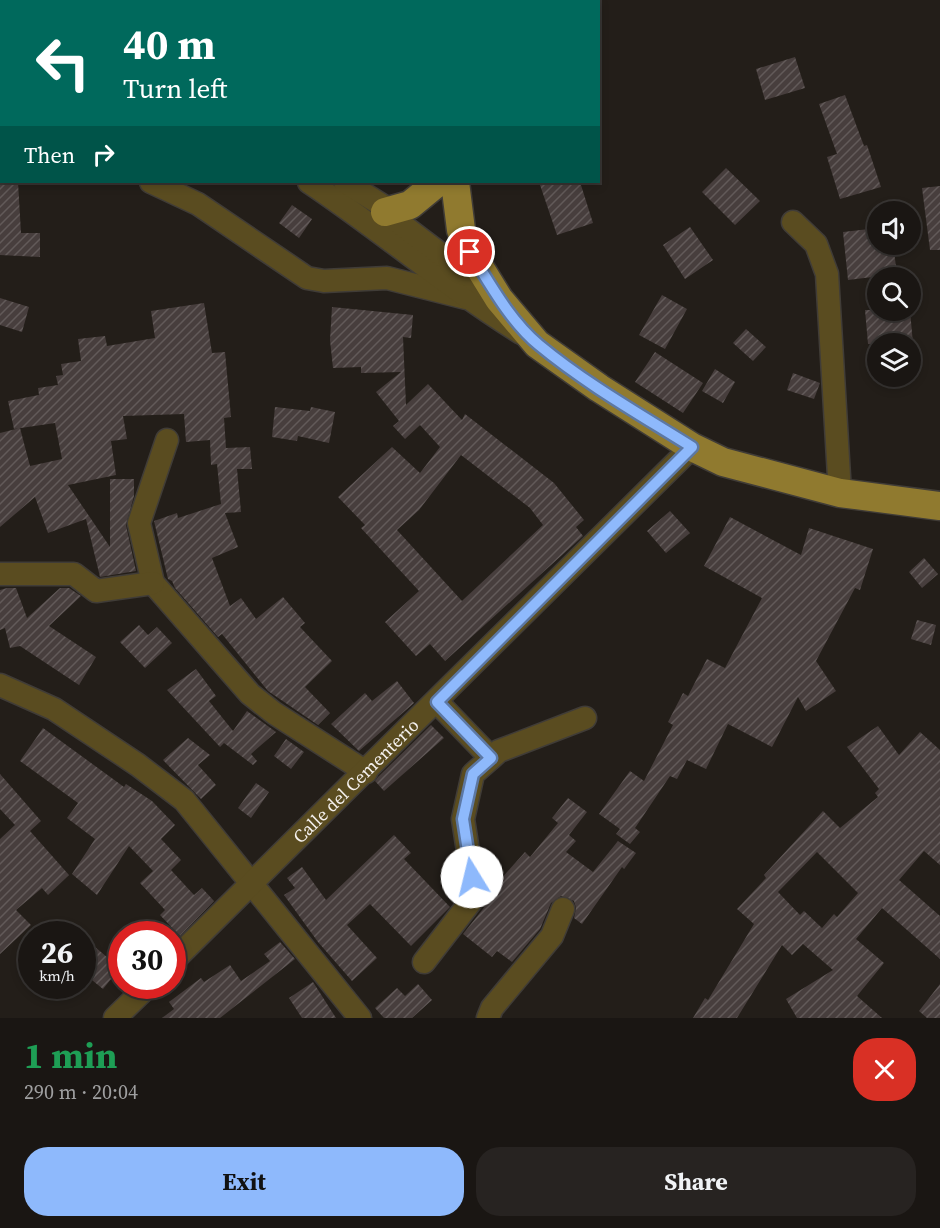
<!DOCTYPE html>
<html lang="en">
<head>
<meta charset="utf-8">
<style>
	body { margin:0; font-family:"Source Serif 4",serif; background:#272321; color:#f1f3f6; height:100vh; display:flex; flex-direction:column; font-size:22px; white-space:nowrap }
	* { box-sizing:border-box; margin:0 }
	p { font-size:20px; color:#9f9fa0 }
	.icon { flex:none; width:33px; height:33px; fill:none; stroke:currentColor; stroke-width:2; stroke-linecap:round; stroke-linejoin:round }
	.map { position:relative; height:1018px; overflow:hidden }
	.panel { display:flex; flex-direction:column; background:#1a1613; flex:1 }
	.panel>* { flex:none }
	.top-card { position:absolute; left:0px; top:0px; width:600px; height:183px; box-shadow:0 3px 9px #0003,0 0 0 2px #383533; background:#00695c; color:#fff; overflow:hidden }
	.fabs { position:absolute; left:867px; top:201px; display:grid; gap:12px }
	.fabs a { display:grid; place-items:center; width:54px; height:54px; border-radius:50%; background:#1a1613; box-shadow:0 3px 9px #0003,0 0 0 2px #383533; font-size:30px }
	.speed { position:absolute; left:18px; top:921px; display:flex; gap:12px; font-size:30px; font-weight:700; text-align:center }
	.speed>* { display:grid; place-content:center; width:78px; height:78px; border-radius:50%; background:#1a1613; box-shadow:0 3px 9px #0003,0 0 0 2px #383533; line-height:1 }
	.speed small { font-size:15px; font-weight:400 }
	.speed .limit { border:9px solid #d22; background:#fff; color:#111 }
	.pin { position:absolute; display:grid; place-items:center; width:51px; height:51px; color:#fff; margin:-26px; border:3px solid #fff; border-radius:50%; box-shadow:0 2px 6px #0007 }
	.me { position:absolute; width:66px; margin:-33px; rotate:351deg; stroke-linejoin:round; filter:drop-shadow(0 0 4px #0008) }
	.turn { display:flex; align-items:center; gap:21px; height:126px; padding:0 24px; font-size:27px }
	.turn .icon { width:78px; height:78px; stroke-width:2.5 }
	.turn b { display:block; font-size:42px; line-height:51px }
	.then { display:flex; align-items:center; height:57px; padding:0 24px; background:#0003; gap:12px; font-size:22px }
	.round { display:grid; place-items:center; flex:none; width:63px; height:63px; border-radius:24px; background:#272321 }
	.headline { display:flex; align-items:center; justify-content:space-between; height:102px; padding:0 24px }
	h1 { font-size:36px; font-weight:700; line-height:45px; color:#1e9e55 }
	.button { display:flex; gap:12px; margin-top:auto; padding:12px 24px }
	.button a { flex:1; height:69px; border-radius:24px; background:#8eb9fc; color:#111; font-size:24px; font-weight:700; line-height:69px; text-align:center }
	.button a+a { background:#272321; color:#f1f3f6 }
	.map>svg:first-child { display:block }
</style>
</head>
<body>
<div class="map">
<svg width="940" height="1018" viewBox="0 0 940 1018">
	<defs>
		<pattern id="building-hatch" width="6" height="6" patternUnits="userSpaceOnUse" patternTransform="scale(1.5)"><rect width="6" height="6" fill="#473e3d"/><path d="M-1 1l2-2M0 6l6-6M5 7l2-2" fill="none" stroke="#625a59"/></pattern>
	</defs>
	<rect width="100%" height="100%" fill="#231e19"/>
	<path fill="url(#building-hatch)" fill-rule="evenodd" d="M795,57l10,31 -40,12 -9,-31z
		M845,95l19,51 3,-1 14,42 -41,12 -13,-42 10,-3 -18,-50z
		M726,168l34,33 -25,24 -33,-33z
		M0,182h18l3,51h19v24l-40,-2z
		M539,182h41l13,41 -36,12z
		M940,186v64h-10l-8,-62z
		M292,205l20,14 -13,19 -20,-15z
		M690,227l23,33 -28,19 -22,-34z
		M878,228v16h15l4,30 -49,6 -5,-48z
		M662,295l25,14 -22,40 -26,-14z
		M0,298l29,9 -7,25 -22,-7z
		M204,303l8,50 13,-1 6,65 -7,1 2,30 24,-1 2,22h-15l4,43 -16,1 13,34 -26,11 18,48 11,-8 15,21 27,-22 22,26 -5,4 32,34 -27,26 25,26 -12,12 -50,-34 -46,-57 -4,3 -43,-49 -3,-7 -4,-2 -14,-58 23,-8 1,5 43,-14 -4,-40 -6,1 -1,-25 -24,2 -2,-28 -61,2 4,23 -16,2 5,34 -48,10 42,62v-68h24v17l-8,29 10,46 -36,6 -14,-58 -38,14 -13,-36 -35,30v-94l20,-5 10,38 32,-7 -7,-36 -41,6 -6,-28 31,-6 -1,-7 20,-3 -2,-9 7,-1 -2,-11 20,-3 -3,-22 27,-3 2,10 48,-8 -4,-27z
		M332,307l81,8 -2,23 -8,-1 3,68 22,-21 34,36 3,-6 89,69 30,37 -8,7 7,9 -138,125 -15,-17 -14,12 -31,-34 34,-31 -58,-63 4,-3 -27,-28 54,-50 28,26 20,-26 -20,-22 -15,14 -12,-13 6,-5 -23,-29 25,-20 -40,1v-6l-28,1 -3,-28zM461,455l69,53 13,17 -81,76 -65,-71 22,-20z
		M865,310h45l3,34h-45z
		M746,329l20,18 -13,14 -20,-18z
		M655,352l48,31 -20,30 -48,-31z
		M715,369l20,13 -12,21 -21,-12z
		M793,373l27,10 -6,16 -27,-9z
		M275,407l35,4 1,-4 24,5 -6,31 -31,-7 -1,5 -25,-4z
		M670,511l20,22 -24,20 -19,-22z
		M730,517l71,38 8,-27 64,21 -13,41 -5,-2 -39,73 20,30 -30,20 -8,-14 -26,50 -44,-23 -22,45 -19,-9 -10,19 -7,-3 -35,52 5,4 -10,12 -14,-10 4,-5 -21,-15 31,-43 14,10 29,-56 -5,-3 15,-29 5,3 19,-37 18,9 37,-70 -58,-32z
		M924,558l14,16 -16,14 -13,-16z
		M7,588h9l11,30 33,-30h9l12,8 -32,30 47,31 -17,28 -59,-39 -10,2 -5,-20 -5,2v-40z
		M917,620l19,5 -5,20 -20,-6z
		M139,625l9,10 9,-8 15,16 -27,25 -25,-26z
		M196,669l20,27 -7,5 24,30 14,-20 29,21 -25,22 6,7 -4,4 -29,-22 -4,4 -53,-57z
		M397,681l17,22 -55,48 -28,-27 34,-31 7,8z
		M431,725l13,13 -60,53 -9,-10 3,-4z
		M878,726l21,29 21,-23 20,18v115l-16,-14 -25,29 41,36v43l-58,-51 -26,31 28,24 -27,33 25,22h-85l-11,-19 47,-29 -30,-26 -11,11 -10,-10 -45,73h-44l12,-20 3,2 46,-76 -17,-15 29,-31 -2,-3 59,-64 17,17 38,-31 -3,-4 4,-4 -32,-42zM817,852l41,41 -21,24 -3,-3 -12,14 -18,-17 -4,4 -22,-23z
		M43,728l81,59 2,-3 26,17 23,24 -14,14 20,21 -10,10 23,25 8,-7 12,13 -34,35 -20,-21 5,-5 -25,-27 13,-12 -24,-25 -32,49 -25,-21 23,-35 -28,-21 11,-15 -58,-42z
		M188,738l22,17 -12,10 18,20 -15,14 -38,-39z
		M286,739l18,13 -13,17 -17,-13z
		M0,774l41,47 -11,10 39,44 -21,20 -6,-7 -26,22 15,15 -31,29v-115l15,-14 -15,-16z
		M256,783l13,9 -18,26 -13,-10z
		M568,798l19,14 -18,23 7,6 -10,11 27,20 25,-31 18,12 -12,16 -2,-2 -40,57 -8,-6 2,-10 -2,-7 -13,-5 -10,7 -11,26 -28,33 -15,-11 -5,6 -29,-23 39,-49 -4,-3 27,-30 5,5 28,-34 -6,-5z
		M394,835l17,18 -7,6 46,48 -39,39 -41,-42 -23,21 30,33 -25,23 -34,-39 -34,-47 11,-7 -8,-10 15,-11 24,33z
		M280,942l15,17 -75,59h-58l12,-9 -5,-7 32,-24 3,4 26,-17 11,16 29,-20 -6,-7z
		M95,947l25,21 -17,21 -21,-17v-11z
		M313,982l23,36h-34l-13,-20z
		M418,984l14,16 -20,18h-28l-9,-10 22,-20 8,8z
		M940,984v34h-13l-8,-7z"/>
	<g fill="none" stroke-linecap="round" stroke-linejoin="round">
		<g stroke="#403c37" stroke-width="25">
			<g id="minor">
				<path d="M299,2l2,-2"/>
				<path d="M0,95h2"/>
				<path d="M0,114h2"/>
				<path d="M0,149h2"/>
				<path d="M151,182l47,22 109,74 17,3 63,-3 79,20"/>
				<path d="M309,182c72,48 138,105 212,151"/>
				<path d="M345,182l40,25v5l107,81"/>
				<path d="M793,222l23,22 11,30 13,219"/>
				<path d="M167,440l-28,83 14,60 97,111 24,19 92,59"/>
				<path d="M0,574h74l22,17 57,-8"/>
				<path d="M0,685l54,24 84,56 46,35 176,218"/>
				<path d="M437,702l54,56"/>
				<path id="s1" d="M172,962l520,-515"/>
				<path d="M424,962l51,-66 -12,-77 10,-45 26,-23 86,-33"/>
				<path d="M115,1018l33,-32"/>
				<path d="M488,1018l4,-10 60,-72 11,-27"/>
			</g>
		</g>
		<g stroke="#403c37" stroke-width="31">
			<path id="major" d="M424,0l1,2
				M449,0l1,2
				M455,182l6,48 9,22 29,47 38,45 62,44 93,59 31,15 117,31 100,13
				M385,212l25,-7 28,-23"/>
		</g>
		<use href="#minor" stroke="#5a4c20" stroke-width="22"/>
		<use href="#major" stroke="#907a2f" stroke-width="28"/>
	</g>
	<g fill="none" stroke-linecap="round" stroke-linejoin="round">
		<g stroke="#5c78a4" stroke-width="15">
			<path id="route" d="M470,252c20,32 40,69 69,93 47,39 102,70 153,102l-255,255 54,56 -18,16 -10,45 9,58"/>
		</g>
		<use href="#route" stroke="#8eb9fc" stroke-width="10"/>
	</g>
	<g text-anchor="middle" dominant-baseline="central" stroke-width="4.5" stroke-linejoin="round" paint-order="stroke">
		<g font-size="18" fill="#f5f1ee" stroke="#231e19">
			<text stroke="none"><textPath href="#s1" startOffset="258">Calle del Cementerio</textPath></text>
		</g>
	</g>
</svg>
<div class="fabs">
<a><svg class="icon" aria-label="sound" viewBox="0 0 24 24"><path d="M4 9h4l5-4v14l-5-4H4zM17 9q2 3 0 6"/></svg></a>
<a><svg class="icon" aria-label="search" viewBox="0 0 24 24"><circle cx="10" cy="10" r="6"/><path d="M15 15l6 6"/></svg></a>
<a><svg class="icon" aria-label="layers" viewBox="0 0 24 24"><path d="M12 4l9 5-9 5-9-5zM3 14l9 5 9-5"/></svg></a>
</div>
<div class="speed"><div>26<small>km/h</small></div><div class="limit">30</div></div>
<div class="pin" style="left:470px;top:252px;background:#d93025"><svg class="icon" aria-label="arrive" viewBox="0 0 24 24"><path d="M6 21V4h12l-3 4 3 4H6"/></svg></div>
<svg class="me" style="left:472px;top:877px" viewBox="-20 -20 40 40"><circle r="19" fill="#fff"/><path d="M0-13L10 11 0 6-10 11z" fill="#8eb9fc"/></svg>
<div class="top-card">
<div class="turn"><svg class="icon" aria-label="left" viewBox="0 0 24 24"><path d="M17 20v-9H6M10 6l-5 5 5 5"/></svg><div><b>40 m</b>Turn left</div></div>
<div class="then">Then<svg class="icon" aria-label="right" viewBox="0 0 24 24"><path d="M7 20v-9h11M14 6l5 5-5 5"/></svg></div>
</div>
</div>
<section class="panel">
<div class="headline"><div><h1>1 min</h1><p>290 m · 20:04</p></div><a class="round" style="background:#d93025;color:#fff"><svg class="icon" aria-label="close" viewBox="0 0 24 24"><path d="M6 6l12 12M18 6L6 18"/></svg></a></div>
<div class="button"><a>Exit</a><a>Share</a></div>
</section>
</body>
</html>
